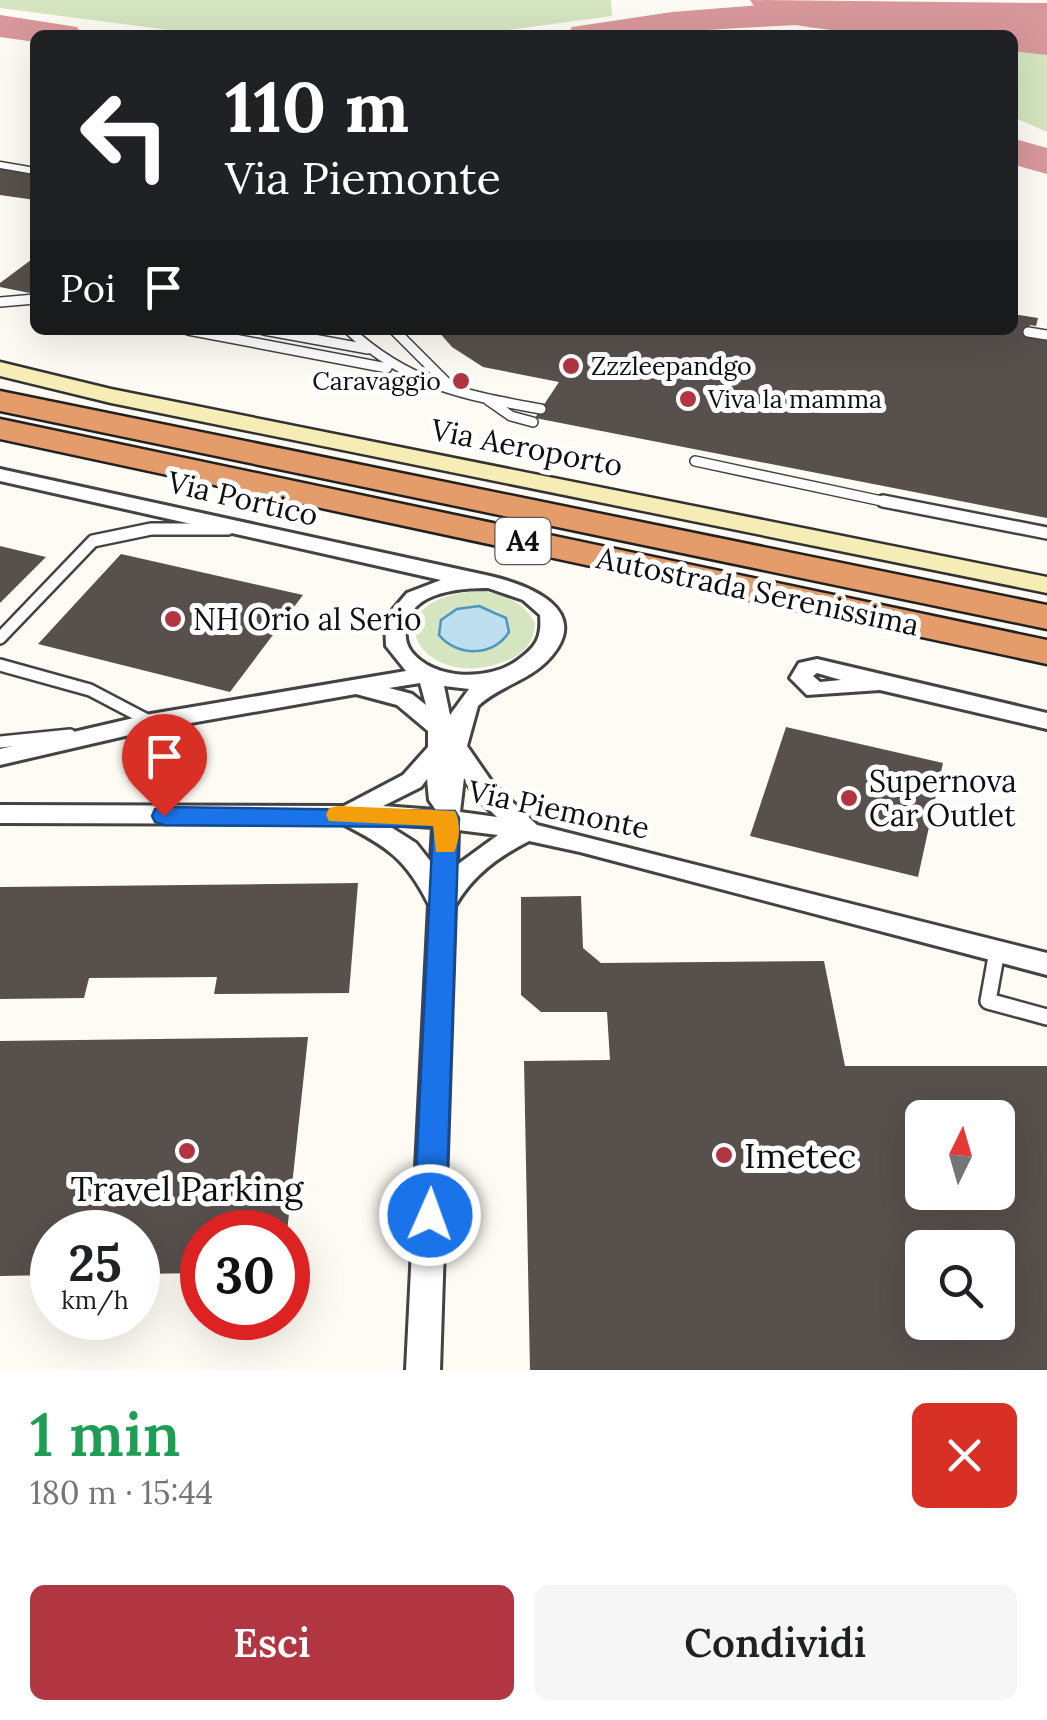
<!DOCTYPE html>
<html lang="it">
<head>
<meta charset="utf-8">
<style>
	body { margin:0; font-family:Lora,serif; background:#f6f6f6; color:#202124; height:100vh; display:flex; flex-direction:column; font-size:38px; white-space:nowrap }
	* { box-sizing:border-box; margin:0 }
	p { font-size:32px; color:#757577 }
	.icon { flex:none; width:55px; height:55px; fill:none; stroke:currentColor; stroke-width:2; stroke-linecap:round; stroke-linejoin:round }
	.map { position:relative; height:1370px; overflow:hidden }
	.sheet { display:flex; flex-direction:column; background:#fff; flex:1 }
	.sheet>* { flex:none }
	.guide { position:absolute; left:30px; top:30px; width:988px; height:305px; border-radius:15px; box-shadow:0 10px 40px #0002; background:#202124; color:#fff; overflow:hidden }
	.needle { width:65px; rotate:5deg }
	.buttons { position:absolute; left:905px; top:1100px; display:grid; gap:20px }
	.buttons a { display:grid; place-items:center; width:110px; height:110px; border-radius:15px; background:#fff; box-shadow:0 10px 40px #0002; font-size:50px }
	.speed { position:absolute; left:30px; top:1210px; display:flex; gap:20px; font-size:50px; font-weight:700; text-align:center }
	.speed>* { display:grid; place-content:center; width:130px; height:130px; border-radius:50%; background:#fff; box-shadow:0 10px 40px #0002; line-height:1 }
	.speed small { font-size:25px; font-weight:400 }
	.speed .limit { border:15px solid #d22; background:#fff; color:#111 }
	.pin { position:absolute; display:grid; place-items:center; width:85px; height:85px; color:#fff; margin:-102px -42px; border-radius:50% 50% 50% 0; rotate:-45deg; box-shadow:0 0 10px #0007 }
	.pin .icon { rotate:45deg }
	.me { position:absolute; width:110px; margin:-55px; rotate:2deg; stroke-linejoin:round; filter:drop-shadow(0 0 8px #0008) }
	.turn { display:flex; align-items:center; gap:35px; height:210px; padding:0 30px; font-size:45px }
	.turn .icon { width:130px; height:130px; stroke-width:2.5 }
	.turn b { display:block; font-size:70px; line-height:85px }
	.then { display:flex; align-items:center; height:95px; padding:0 30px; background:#0003; gap:20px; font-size:38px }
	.round { display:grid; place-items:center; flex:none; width:105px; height:105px; border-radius:15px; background:#f6f6f6 }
	.summary { display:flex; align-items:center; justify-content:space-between; height:170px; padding:0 30px }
	h1 { font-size:60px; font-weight:600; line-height:75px; color:#1e9e55 }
	.button { display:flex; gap:20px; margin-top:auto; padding:20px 30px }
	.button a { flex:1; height:115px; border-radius:15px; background:#b13642; color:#fff; font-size:40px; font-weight:600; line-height:115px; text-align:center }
	.button a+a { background:#f6f6f6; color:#202124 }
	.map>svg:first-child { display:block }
</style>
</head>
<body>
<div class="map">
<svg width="1047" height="1370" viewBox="0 0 1047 1370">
	<rect width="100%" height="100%" fill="#fefbf4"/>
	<path fill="#d5e5c0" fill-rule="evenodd" d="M0,0h611l1,16 -141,19h-264l-207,-27z
		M1013,45l34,4v83l-34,-15z
		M483,591c23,5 40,10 52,32 -1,21 -12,32 -32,39 -84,32 -138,-67 -20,-71zM479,606l20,6 10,13c-3,28 -45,30 -65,16l4,-27z"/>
	<path fill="#bddff0" stroke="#4d97bf" stroke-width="2.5" d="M479,606l27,12 3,14c-15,25 -52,25 -70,3l2,-15 16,-11z"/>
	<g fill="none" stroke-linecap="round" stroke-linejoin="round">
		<path fill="#d8989b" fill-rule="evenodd" d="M801,2l132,4 12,3 5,7 -5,7 -12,3c-123,-8 -243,9 -366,9l5,-8 100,-15z
			M0,15l77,12 5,8h-47v7l-35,-5z
			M1012,138l35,10v26l-35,-10z"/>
		<path fill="#d8989b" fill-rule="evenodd" d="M750,0l297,3v52l-35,-4v-16c-84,0 -168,3 -250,-17z"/>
	</g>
	<path fill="#57504d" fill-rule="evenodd" d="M0,167l35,6v27l-35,-5z
		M35,257v37l-35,-7v-4z
		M1012,314l26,4 -2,8 -6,-1 -3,10 20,4v179l-512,-100 24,-36 -76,-15 -31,-20 -15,-17 574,3z
		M0,546l46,11 -46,46z
		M121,554l182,41 -73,97 -192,-48z
		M786,727l157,36 -25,114 -168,-41z
		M358,883l-9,110 -135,1 3,-17 -128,1 -5,20 -84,1v-112z
		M581,896l2,52 18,15 223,-2 21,105h202v304h-517l-6,-309 86,-1 -3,-48h-66l-20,-17v-98zM922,1118h76v74h-76zM922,1248h76v74h-76z
		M308,1037l-21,195h-85v41l-64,1v-42h-86v43l-52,1v-235z"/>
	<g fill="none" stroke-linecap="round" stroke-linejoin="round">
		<g stroke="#434343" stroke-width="9">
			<path id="lane-far3" d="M0,165l35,6"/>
		</g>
		<g stroke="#434343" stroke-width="12">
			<path id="lane-far2" d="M0,302l35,-3
				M188,330l199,38
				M264,330l104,19
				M349,330c59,55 115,65 192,79
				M394,330l52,52 16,9
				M1028,332l19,3
				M488,400l23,16 22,6
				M695,461l201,43"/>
		</g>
		<g stroke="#434343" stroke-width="16">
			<path id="lane-far1" d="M883,501l164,32
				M0,638l93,-97 58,-12h77
				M0,665l90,25 61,32
				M0,742l70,-7"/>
		</g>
		<g stroke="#434343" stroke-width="20">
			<path id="lane" d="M997,951l-9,50 59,16"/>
		</g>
		<g stroke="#434343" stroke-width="6">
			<path id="street" d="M0,469l490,107c39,9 104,34 59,83 -20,22 -50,27 -71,47l-11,40 27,39 43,40 510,128v22l-467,-123 -51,-11c-31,16 -56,34 -74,65l-15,464h-34l23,-465c-23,-46 -41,-58 -86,-81l-343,-1v-18l344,1 59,-31 25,-28v-16l-31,-26 -41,-11 -205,36 -151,35v-16l151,-35 255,-43 -20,-25 -1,-27 22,-26 34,-13 -441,-99zM488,588l35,12 17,15c2,23 -4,32 -22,45 -28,21 -84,21 -107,-9 -5,-7 -6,-14 -5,-22 3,-37 53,-41 82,-41zM420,683l6,22 -14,-11 -23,-6zM444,686l25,3 -19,26zM464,778l12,19 21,20 -37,-5zM427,779l2,21 7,10 -53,-4 38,-19zM386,824l47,3 -2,35 -15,-19zM458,830l40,5 -41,30z
				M817,659l230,54v16l-167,-39 -73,5 -17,-17 9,-15zM817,673l24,7 -21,2 -7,-6z"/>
		</g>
		<g stroke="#323232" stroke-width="5">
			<path id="secondary" d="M0,362l111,27 936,188v16l-936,-190 -111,-27z"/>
		</g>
		<g stroke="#212121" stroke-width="5">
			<path id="highway" d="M0,391l1047,214v24l-1047,-218z
				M0,419l1047,221v24l-1047,-225z"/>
		</g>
		<use href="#lane-far3" stroke="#fff" stroke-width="6"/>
		<use href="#lane-far2" stroke="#fff" stroke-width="9"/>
		<use href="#lane-far1" stroke="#fff" stroke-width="11"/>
		<use href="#lane" stroke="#fff" stroke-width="15"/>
		<use href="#street" fill="#fff" fill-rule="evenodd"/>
		<use href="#secondary" fill="#f6ecb6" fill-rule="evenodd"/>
		<use href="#highway" fill="#e49c6b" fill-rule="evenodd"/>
	</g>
	<path fill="#1a73e8" stroke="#114b97" stroke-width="2.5" d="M164,807l291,4 4,7 -13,397 -5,10 -11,5 -11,-5 -5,-10 19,-388 -269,-2 -9,-3 -3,-6 3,-7z"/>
	<path fill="#f59e0b" d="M338,806l117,5c6,11 5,30 -1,41h-18l-3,-26 -104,-5 -3,-6 3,-7z"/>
	<g fill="#b13642" stroke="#fff" stroke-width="4">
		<circle cx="571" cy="366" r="10"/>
		<circle cx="461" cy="381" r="10"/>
		<circle cx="688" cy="399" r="10"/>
		<circle cx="173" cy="619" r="10"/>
		<circle cx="849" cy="798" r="10"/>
		<circle cx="187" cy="1151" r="10"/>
		<circle cx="724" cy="1155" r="10"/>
	</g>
	<g text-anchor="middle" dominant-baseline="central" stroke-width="10" stroke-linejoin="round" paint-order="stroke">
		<g font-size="25" fill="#101010" stroke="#fff" text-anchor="start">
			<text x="591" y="366">Zzzleepandgo</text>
			<text x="441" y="381" text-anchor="end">Caravaggio</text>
			<text x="708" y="399">Viva la mamma</text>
		</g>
		<rect fill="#fff" stroke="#585858" stroke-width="2.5" x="495.5" y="518" width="55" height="46" rx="8"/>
		<g font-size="28" font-weight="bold" fill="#101010">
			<text x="523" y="541">A4</text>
		</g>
		<g font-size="30" fill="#101010" stroke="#fff">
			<text transform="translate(527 447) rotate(11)">Via Aeroporto</text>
			<text transform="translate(243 498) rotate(13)">Via Portico</text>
			<text transform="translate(758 591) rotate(12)">Autostrada Serenissima</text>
			<text transform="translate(559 809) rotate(12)">Via Piemonte</text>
		</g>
		<g font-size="30" fill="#101010" stroke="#fff" text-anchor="start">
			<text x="193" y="619">NH Orio al Serio</text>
			<text x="869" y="781">Supernova<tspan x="869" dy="34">Car Outlet</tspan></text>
		</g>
		<g font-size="35" fill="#101010" stroke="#fff" text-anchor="start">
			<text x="744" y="1155">Imetec</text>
			<text x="187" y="1188" text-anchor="middle">Travel Parking</text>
		</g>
	</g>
</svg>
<div class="buttons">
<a><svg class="needle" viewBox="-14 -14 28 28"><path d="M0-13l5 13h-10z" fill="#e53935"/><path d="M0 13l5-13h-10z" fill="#757577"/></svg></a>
<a><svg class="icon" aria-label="search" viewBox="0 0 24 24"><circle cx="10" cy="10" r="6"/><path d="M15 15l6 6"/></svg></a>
</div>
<div class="speed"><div>25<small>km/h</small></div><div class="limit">30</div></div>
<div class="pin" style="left:164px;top:816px;background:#d93025"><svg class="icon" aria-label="arrive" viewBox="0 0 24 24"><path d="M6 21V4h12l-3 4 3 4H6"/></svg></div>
<svg class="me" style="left:430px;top:1215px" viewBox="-20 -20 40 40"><circle r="17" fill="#1a73e8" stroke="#fff" stroke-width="3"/><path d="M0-11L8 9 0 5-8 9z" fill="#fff"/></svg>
<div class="guide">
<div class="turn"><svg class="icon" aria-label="left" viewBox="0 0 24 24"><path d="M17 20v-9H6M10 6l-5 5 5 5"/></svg><div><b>110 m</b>Via Piemonte</div></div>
<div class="then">Poi<svg class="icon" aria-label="arrive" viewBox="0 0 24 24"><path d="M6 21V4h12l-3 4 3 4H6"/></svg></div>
</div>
</div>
<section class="sheet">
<div class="summary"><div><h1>1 min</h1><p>180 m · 15:44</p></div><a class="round" style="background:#d93025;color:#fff"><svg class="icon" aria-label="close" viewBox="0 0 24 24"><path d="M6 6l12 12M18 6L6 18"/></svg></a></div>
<div class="button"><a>Esci</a><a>Condividi</a></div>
</section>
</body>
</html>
